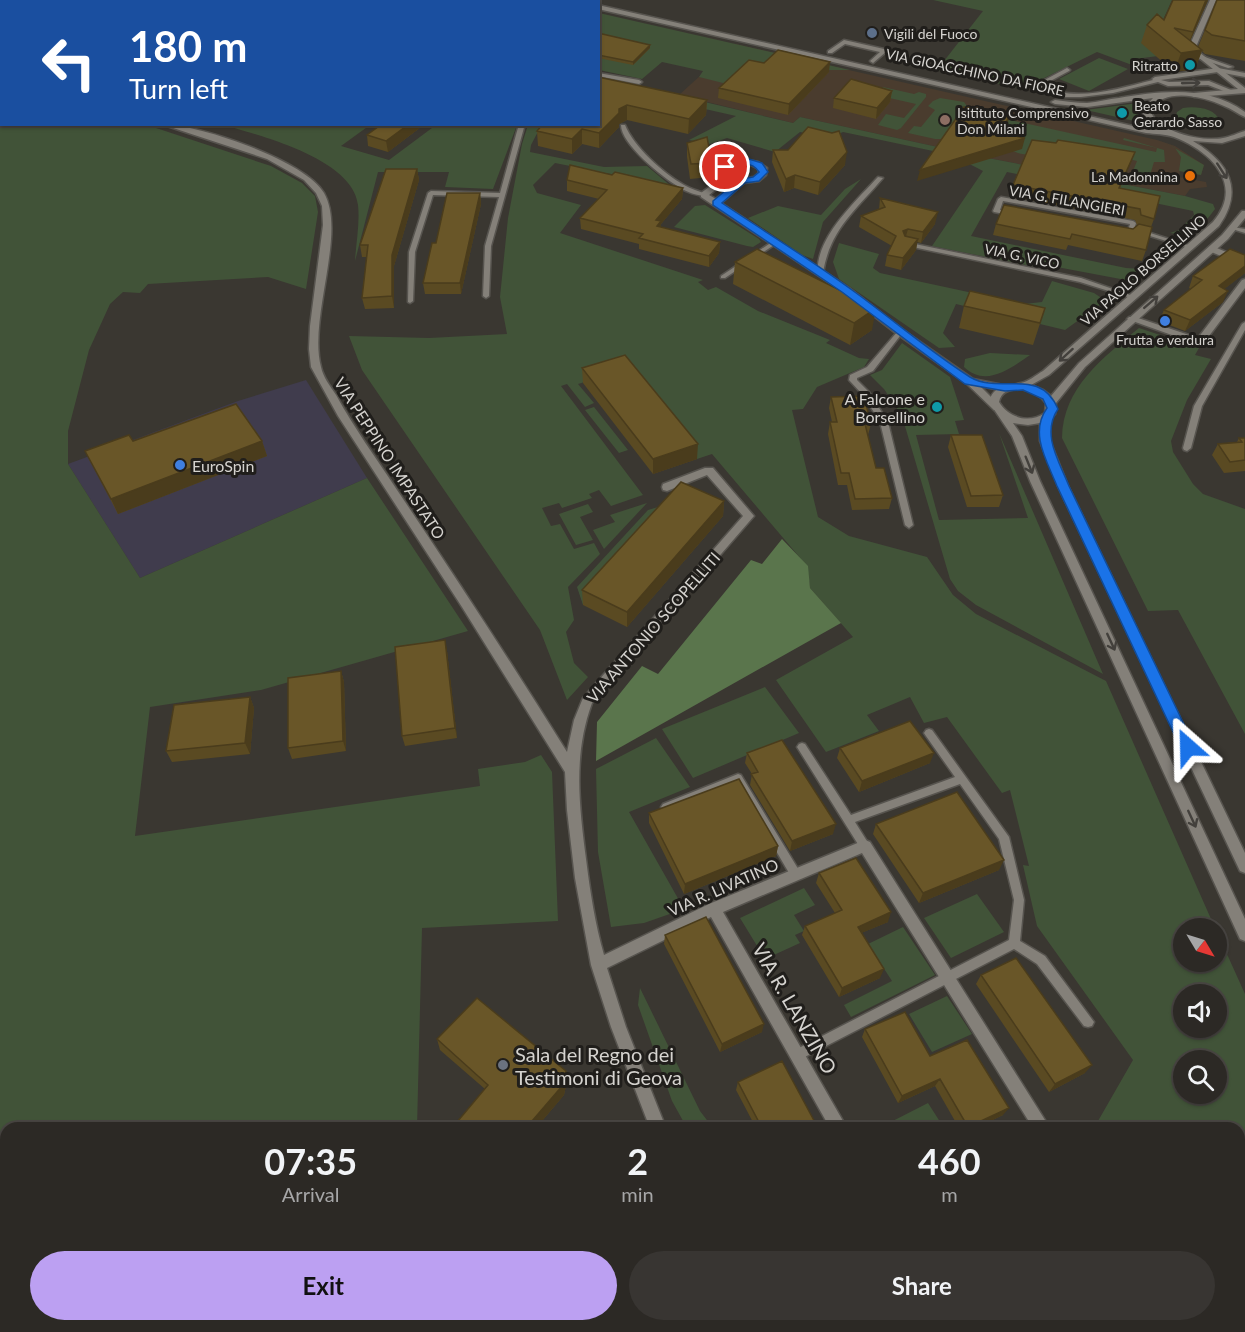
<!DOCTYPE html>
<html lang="en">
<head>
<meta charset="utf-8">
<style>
	body { margin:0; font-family:Lato,sans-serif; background:#383532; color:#f1f3f6; height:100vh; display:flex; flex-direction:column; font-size:22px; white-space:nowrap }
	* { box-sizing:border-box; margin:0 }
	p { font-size:20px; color:#a6a6a7 }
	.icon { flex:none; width:33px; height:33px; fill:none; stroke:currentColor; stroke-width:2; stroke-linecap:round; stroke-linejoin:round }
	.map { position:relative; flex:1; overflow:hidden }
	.drawer { position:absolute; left:0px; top:1122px; width:1245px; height:210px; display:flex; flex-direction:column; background:#2c2925; border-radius:18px 18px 0 0; box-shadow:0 2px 4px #0004,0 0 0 2px #484542 }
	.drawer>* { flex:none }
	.top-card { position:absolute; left:0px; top:0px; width:600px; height:126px; box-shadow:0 2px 4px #0004,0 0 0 2px #484542; background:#1a4fa0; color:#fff; overflow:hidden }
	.needle { width:39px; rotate:128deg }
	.controls { position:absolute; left:1173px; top:918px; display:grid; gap:12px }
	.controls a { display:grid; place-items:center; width:54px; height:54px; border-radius:50%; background:#2c2925; box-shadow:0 2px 4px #0004,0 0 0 2px #484542; font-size:30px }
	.pin { position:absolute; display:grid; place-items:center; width:51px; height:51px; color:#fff; margin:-26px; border:3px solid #fff; border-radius:50%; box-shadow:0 2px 6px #0007 }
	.me { position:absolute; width:66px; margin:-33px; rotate:335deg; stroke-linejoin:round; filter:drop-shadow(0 0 4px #0008) }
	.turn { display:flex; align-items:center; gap:21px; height:126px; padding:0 30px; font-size:27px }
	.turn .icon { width:78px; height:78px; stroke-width:2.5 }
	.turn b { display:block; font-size:42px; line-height:51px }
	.eta { display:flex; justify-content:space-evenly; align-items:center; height:102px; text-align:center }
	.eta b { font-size:36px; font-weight:700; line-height:42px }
	.primary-button { display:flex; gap:12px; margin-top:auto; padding:12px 30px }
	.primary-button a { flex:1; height:69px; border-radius:36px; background:#bca0f2; color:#111; font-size:24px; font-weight:700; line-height:69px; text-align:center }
	.primary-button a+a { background:#383532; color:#f1f3f6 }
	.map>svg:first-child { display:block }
</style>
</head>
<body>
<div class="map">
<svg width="1245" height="1332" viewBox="0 0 1245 1332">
	<rect width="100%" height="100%" fill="#3a3731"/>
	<path fill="#403c4d" d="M306,380l61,98 -227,100 -72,-114 170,-63z"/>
	<path fill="#4a3c2e" d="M735,44l422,96 18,6 29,19 -3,10 -21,-4 -1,6 27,5 1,5 -17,2 -5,7 -192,-37 -193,-42 -7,6 -114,-28z"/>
	<path fill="#415338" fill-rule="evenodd" d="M0,0h206l5,1 -209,1 -1,56z
		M933,0h239l-19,42 28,11 -46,6 -3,6 -35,-13 -75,37 -85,-19 46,-59z
		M599,13l251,57h-21l-98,15 -32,-8 4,-6 -41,-9 -20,17 -43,-9z
		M1099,58l29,11 -39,22 -30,-12z
		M599,77l194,46 7,-6 193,42 192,37 28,8 2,5c-12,16 -23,29 -45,24l9,-3 15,-15 -1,-4 -186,-39 -36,64 155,32 16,1 18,-6 -18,14 -11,4 -90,-17 -10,2 -99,-20 51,-75 -31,-16 -109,-23c-13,7 -29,3 -43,0l-25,20 -48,-14 -17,6 -21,-4 47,-24 -137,-31z
		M0,79l2,45 145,1 124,41 31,17 13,13 3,16 -12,77 -38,-12 -120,7 -8,9 -17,-1 -13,12 -21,46 -21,81v33l72,114 227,-100 101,153 -207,59 -111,17 -15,129 345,-50 -2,-17 47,-7 16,-7 11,17 6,149 -136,7 -5,200h-411v198h81l-3,6h-84z
		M883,87l31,7 5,-2 7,2v3l-25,31 -4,2 -19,-5 8,-11 18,4 12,-14 -31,-7 -4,-7z
		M940,98l24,4 3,4 -2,4 191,42 1,-4 -34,-8 1,-2 40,12 1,12h-11l-4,13 -17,-4 4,-10c-14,-3 -28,-8 -42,-9 -33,-5 -67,15 -96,-9l9,-15 -47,-11 -16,22h-10l-27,-6 6,-7 7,1 14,-17 -7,-4 5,-5z
		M1138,103v13l5,7 -57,-13z
		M1183,108c13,-2 32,0 37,13 -11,12 -34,6 -44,-5l1,-4z
		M542,124l-11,21 -1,7 74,15 43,-1 24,20 -116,-23 -22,22 4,8 44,12 -21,28 143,47 -5,2 10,8 8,-3 42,24 72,29 -4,3 33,15 10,1 -5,8 -47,20 -14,22 -11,1 26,107 31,19 78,21 26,38 23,19 130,67 109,247h-31v34h32l1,-30 28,62v338h-187l-1,-6h182v-198h-145l39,-68 -96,-134 -14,-61 6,1 -19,-76 -8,3 -55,-76 -23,6 -14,-26 -43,18 12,16 -53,21 -50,-72 77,-43 -43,-49 -3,-22 -95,-112 -15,5 -72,-89 -47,14 16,19 -9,4 -18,-23 -6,2 82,109 -32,11 -12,-16 -10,4 3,4 -30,10 -3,-5 -17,5 9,18 9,-2 14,25 20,-6 6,11 -32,33 6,33 -8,12 8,31 14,14 -21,23 -27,-70 -178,-260 -13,-34 80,2 78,-4 -7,-37 8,-79 14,-74 6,-19zM1184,994h32v34h-32zM1184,1060h32v34h-32z
		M224,125h146l-29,21 48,14 47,-35h81l-24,64 -48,-2 4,-15h-71l-23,89c1,-18 5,-38 3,-56 -5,-46 -97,-69 -134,-80z
		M1166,143l38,22 -3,10 -22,-4 2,-14 -6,-9z
		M861,179l-38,43 -10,37 -11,-4 -54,-37 30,-12 43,9 24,-26z
		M705,205l54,34 2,3 -8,5 -6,-1 -73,-19 21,-21z
		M839,243l40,11 -6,14 7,5 144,31 18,-2 10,-21 42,12 6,4 1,7 -36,26 -109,-26 -13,29 12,14 -16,1 -100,-69 -6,-17z
		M1139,328l60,20 -4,7 16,4 -24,41 -16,41 2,11 20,32 10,10 42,15v225l-67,-124 -30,1 -86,-173c1,-51 41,-80 77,-110z
		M902,343l48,34 14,43 -9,1 4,13 -43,1 23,85 89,-2 -29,-85 104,241 -127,-69 -18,-14 -8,-12 -48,-163 -18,-27 -14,-14 12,-5z
		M990,353l40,2c-19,13 -44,33 -66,12l1,-8z
		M594,407l34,43 -9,3 -34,-43z
		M647,503l-43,46 -11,-19 22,-8 -5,-7z
		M588,504l5,8 -13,5 13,23 -17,5 -17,-31z
		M668,504l-85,101 -6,-18 71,-77z
		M765,687l34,46 -106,45 -31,-49z
		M656,738l34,49 -61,25 55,97 -40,14 -33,4 -13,-75 -2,-83z
		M804,888l11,17 -21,10 10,16 -9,4 5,8 -35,16 -25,-41z
		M977,894l27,38 -53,26 -27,-40z
		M903,927l32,48 -84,42 -7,-12 48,-24 -24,-37z
		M640,988l60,123 13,17h-26l-15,-27 -34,-96z
		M947,996l25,38 -40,18 -23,-38z
		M928,1103l16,25h-65z
		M797,1326h115l21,6h-133z"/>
	<path fill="#5a754c" d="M782,539l26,27 2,22 31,35 -245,138 1,-39 45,-56 16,8 93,-114 11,4z"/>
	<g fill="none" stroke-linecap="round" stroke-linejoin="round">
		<g stroke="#57544f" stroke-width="3">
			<path id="service" d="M281,0h5l-1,2h-6z
				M485,0h5l-1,2h-6z
				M844,40l40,9 3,2 -14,12 -3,-2 10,-9 -35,-8 -13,9h-4v-2z
				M1198,56h4l31,11 -5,1 -30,-10z
				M1067,68l3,2 -1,1 -26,14 -1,2c36,15 75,2 111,-7l-1,-1 3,-2 63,-9 27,5v4l-27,-5 -57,8 8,2 40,-1 22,9 1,1 -3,2 -21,-8 -40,1 -10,-4 -45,11 -32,4h-15l-14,-2 -16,-7 3,-5z
				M598,73l41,7 3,2 -3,2 -41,-8z
				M519,124h6l-34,122 -2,50 -3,2 -3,-2 2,-50 14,-49 -66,-2 -18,57 -2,49 -3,2 -2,-1 1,-50 19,-59 3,-2 69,2z
				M621,125h4c9,22 38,48 59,60 7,4 15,6 22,9v2c-8,0 -20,-4 -27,-9 -17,-10 -58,-43 -58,-62z
				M878,177l5,1c-27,32 -53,51 -60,95l-5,1c-4,-35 38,-73 60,-97z
				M1001,197l132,24 3,2 -4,13 -3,2 -135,-26 -1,-1 5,-12zM1003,201l127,23 -3,10 -127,-24z
				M1232,227l13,2v4l-13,-4z
				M1137,230h4l53,17 -5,1 -52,-16z
				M772,242l5,1 -52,35h-4v-2z
				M905,242l176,36 55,19 -1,1h-4l-51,-16 -177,-37 -1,-1z
				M1245,322v8l-43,76 -11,42 -4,3 -3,-1 -1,-2 11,-42 48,-82z
				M900,330l3,2 -30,39 -16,7v2l12,12 19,30 25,103 -4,3 -4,-3 -25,-103 -17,-27 -14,-15 1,-5 17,-8 31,-36z
				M929,729l3,1 77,107 15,63 -4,41 25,15 49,66 -2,4 -4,1 -4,-1 -47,-62 -23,-15 -217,112 -4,-2 -2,-4 2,-4 216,-111 5,-40 -15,-61 -39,-55 -105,38 15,24 -1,3 -4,1 -4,-1 -64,-102 2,-3 3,-1 3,1 46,71 104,-38 -29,-41 -2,-3 2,-3z
				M738,774l3,1 59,97 1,3 -1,3 -4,2 -4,-2 -56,-95 -70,28 -3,-1 -2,-3 2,-3z"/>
		</g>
		<g stroke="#57544f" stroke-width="3">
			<path id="minor" d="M1210,0h6l-21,49 50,39v5l-51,4 -4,-2 4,-2 44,-4 -50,-40z
				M0,73h2v4h-2z
				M161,124c36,0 144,36 163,69 23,40 -16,125 -3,174 2,10 9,19 15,28 18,33 40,63 61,95 58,86 115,174 170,262l7,-32 9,-22 160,-182 -36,-41 -40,16 -4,-1 -1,-3 1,-3 42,-16h8l41,48 -162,187c-19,52 -13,102 -6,156 4,32 9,65 18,96l105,-51 151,-62 5,-2 5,2 180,286h-17l-171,-275 -139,59 124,216h-17l-119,-211 -104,51 19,59 40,101h-16l-39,-101 -20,-62 -16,-87 -8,-68 -2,-38 -103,-165 -124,-191 -27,-49 -2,-18 1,-23 13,-101 -1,-19 -6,-13 -12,-13 -37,-21z
				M742,159l16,3 9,6 -1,7 -7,6 -15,2 -23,20 128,85 54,42 70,49 35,7 2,2 -5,3 -25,-5 20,20v4h-6l-28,-27 -69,-49 -54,-42 -142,-95v-4l23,-17 -4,-6 6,-8zM746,163l13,6 -1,5 -4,3 -15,2 -23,20 -7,-4 22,-17 1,-2 -4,-6 4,-4z
				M1212,246l33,14v6l-36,-15v-4z
				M1245,279v9l-42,56h-6l-70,-25 2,-2h6l63,21 44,-58z
				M750,1326h18l3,6h-18z"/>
		</g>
		<g stroke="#57544f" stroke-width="3">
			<path id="tertiary" d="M564,0l13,2h-12z
				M598,5l548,124 14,1 -14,-9 -4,-11 11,-12 -66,9 -32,-3 -4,-2 4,-2c10,1 22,3 32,3 11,-1 22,-4 32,-5 42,-7 89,-13 126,14v5c-7,-3 -13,-8 -21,-11 -22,-10 -59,-19 -74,4 7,22 51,32 73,28 7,-1 15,-5 22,-7v5l-23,7 -29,-2c35,21 52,48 26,85l-170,149 -18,10 12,5 8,6 28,-33 143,-128 20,-24h3v7l-17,21 -143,128 -29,36 -1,11 -5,5v22l18,45 177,367v20l-5,-2 -182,-385 -18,-45v-18l-12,2 -15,-2 9,13 18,45 205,438v22l-5,-2 -210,-458 -18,-45 -23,-34c5,-18 17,-15 32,-19 7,-1 15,-8 22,-12l170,-149c32,-37 -2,-71 -39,-85 -9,-3 -19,-3 -28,-4l-548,-124zM1020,389c11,2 19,5 26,14l-1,10c-16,11 -36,5 -46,-11 2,-10 10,-13 21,-13z"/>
		</g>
		<use href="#service" fill="#848079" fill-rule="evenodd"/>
		<use href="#minor" fill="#848079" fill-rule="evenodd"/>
		<use href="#tertiary" fill="#848079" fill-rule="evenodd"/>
	</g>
	<path fill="#5a4a22" d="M1208,0l-18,41 8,6 7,-17 40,-30v61l-40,-7 -3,-3 -7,18 -21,3 -33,-29 6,-18 17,-5z
		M598,33l52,12v3l-17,17 -35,-7z
		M764,63l65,9 -41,43 -70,-17 1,-10z
		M598,77l109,23 -1,15 -18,19 -61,-14 -8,4v3l-20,21 -17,-4 -10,10 -34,-8 -1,-15z
		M892,91l-2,11 -14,17 -43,-11 1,-10z
		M382,124h43l-37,28 -20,-6 -1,-11z
		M687,143l25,20 -1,14 -21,2 -3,-22z
		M773,150l72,15 -27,30 -24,-7 -10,4 -12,-30z
		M1131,162l-11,26 34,31 -3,8 -5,23 -4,11 -74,-16 -2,5 -73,-15 3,-11 137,5 4,-4 -2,-5 -125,-24 3,-11z
		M417,169l2,11 -25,86v42l-29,1 -3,-11 5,-41h-5l-2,-12z
		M612,175l71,13 -1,11 -21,25v3l59,15 -1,11 -10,14 -70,-18v-5l-58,-15 -1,-11 19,-19 -32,-8v-11z
		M480,193l1,11 -20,90h-36l-2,-11 13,-40z
		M880,198l55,26 -14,19 -4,-1 -1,8 -15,20 -16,-4 2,-11 5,-9 -33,-19 2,-11 18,-6z
		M1245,255v18l-21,16 -1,13 -38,29 -26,-10 5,-11 27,-21 -2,-1 4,-12z
		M735,262l137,68 -22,15 -117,-61z
		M964,306l81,2 -12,37 -74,-17z
		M582,368l115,91 -44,15 -70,-91z
		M831,397l40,27 -3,11 8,33 16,30 -3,11 -37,1 -5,-25h-9l-10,-51 2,-12h2l-3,-14z
		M951,435l52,60 -4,12h-32l-19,-60z
		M1239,438h6v33l-21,2 -12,-18 6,-11 19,-2z
		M133,441h129l5,15 -149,58 -33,-63z
		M724,501l-1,15 -96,111 -44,-22 -1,-15z
		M447,651l10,87 -52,8 -3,-10z
		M341,671l3,11 2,69 -54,8 -4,-11z
		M250,697l4,11 -4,46 -78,8 -6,-11z
		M840,748l90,15 -71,29 -22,-34z
		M747,753l86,81 -43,17 -40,-66 2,-11 -7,-11z
		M649,813l129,33 -2,10 -92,38 -35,-71z
		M876,824l123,46 -80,33 -46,-69z
		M819,873l69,49 -27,11 19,45 -41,19 -37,-62 3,-9 30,-13 -19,-30z
		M665,935l97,97 -42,20 -56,-108z
		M981,975l104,98 -36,19 -73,-108z
		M865,1029l65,27 73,59 -27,13h-17l-24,-42 -37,17 -36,-66z
		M437,1039l129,32 1,10 -3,14 -28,33h-84l33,-39 -45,-39z
		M738,1082l80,46h-62l-20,-38z"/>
	<path fill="#4a3c1c" d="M1206,0h2l-22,50 7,-18z
		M650,45v3l-17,17v-3z
		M1202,50l-7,19 -21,3 7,-19z
		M830,62l-1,10 -41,43 1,-11z
		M892,91l-2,11 -14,17 1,-11z
		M707,100l-1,15 -18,19 1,-15z
		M627,105v15l-8,4v3l-20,21v-15l20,-24z
		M1009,117l-2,11 -10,15 3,-10z
		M409,124h16l-37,28 -2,-11z
		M582,129v15l-10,10v-15z
		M1025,138l-3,11 -105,32 3,-11z
		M847,152l-2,13 -27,30 2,-13z
		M1135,152l-4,10 -16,37 4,-11z
		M417,169l2,11 -25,86v42l-2,-12v-41z
		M795,175l-1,13 -10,4 2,-13z
		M683,188l-1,11 -21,25v8l-4,5 -1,-17z
		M480,193l1,11 -20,90 -1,-11z
		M938,212l-3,12 -14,19 2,-11z
		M908,229l-3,11 -2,-9z
		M918,239l-2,11 -15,20 2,-12z
		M720,242l-1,11 -10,14v-11z
		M1245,266v7l-31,24 5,-11z
		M1228,291l-5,11 -38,29 5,-11z
		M876,308l-4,22 -22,15 4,-22z
		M262,441l5,15 -149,58 -7,-15z
		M698,444l-1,15 -44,15v-15z
		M724,501l-1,15 -96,111v-15z
		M445,640l2,11 10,87 -2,-10z
		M341,671l3,11 2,69 -3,-10z
		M250,697l4,11 -4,46 -5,-11z
		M934,753l-4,10 -71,29 3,-11z
		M836,824l-3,10 -43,17 2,-10z
		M778,846l-2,10 -92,38 1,-10z
		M1004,860l-5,10 -80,33 4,-10z
		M891,912l-3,10 -34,14 4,-9z
		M884,969l-4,9 -41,19 3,-9z
		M764,1024l-2,8 -42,20 2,-8z
		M1092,1065l-7,8 -36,19 6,-8z
		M566,1071l1,10 -3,14 -28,33h-10z
		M940,1079l-5,7 -37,17 4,-7z
		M1009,1108l-6,7 -27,13h-9z"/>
	<path fill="#695628" stroke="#4a3c1c" stroke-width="1.5" d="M304,0h86l7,2h-95z
		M1173,0h33l-13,32 -19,-4 28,22 -21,3 -34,-28 10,-11 7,6z
		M1217,0h28v41l-33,-6 -7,-5z
		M598,33l52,12 -17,17 -35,-7z
		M778,50l52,12 -41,42 -70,-16 30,-28 15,3z
		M598,77l109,23 -18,19 -62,-14 -8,4v4l-20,20 -17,-4 -10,10 -35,-8 6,-7h55z
		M851,79l41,12 -15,17 -43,-10z
		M964,107l45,10 -9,16 25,5 -105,32z
		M382,124h27l-23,17 -19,-6z
		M808,127l24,6 7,-2 8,21 -27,30 -25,-7 -9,4 -13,-29h15z
		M707,137l5,26 -21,1 -4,-21z
		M1032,140l24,3 2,-3 77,12 -16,36 41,8 -6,23 -13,-4 -1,-6 -127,-24z
		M570,165l42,10 3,-3 68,16 -27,32 5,1 -4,5 63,16 -11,14 -70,-18 4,-4 -63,-16 27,-28 -40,-10z
		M386,169h31l-25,86v41l-30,2 6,-53h-8z
		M447,193h33l-20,90h-37l9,-40h4z
		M880,198l58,14 -15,20 -15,-3 -5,2 2,5 13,3 -15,19 -16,-3 9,-19 -35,-20 24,-9z
		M1004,205l129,24 6,-5 13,3 -6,23 -74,-16 -2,5 -74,-15z
		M757,249l119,59 -22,15 -119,-61z
		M1230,249l15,6v11l-26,20 9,5 -38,29 -26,-10 38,-30 -9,-4z
		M970,291l75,17 -5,15 -76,-17z
		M625,355l73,89 -45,15 -71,-91z
		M864,396l7,28h-6l11,44h8l8,30 -37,1 -6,-26h-8l-11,-51h7l-6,-25z
		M236,404l26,37 -151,58 -26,-48 44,-16 4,6z
		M951,435h31l21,60 -32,1z
		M1239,438h6v22l-15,2 -12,-18 24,-2z
		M681,482l43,19 -97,111 -45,-22z
		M445,640l10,88 -53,8 -7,-89z
		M341,671l2,70 -55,7v-70z
		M250,697l-5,46 -79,8 8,-46z
		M910,721l24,32 -72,28 -22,-33z
		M782,740l54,84 -44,17 -41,-67 7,-2 -11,-19z
		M739,779l39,67 -93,38 -36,-71z
		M957,792l47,68 -81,33 -47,-69z
		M856,858l35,54 -33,15 26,42 -42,19 -37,-62 37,-16 -23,-37z
		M706,917l58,107 -42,20 -57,-109z
		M1016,958l76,107 -37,19 -74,-109z
		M477,998l89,73 -3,14 -37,43h-74l36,-43 -51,-46z
		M905,1012l25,44 37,-16 42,68 -41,19 -28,-48 -38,17 -37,-67z
		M782,1061l36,67h-56l-24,-46z"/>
	<defs><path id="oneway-shaft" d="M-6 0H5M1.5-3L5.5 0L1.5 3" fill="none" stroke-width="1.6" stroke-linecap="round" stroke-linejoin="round" transform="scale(1.5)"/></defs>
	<g stroke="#43403c">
		<use href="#oneway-shaft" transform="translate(1191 83) rotate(-2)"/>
		<use href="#oneway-shaft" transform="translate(1222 171) rotate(57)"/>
		<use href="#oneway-shaft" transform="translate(1151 302) rotate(-41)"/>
		<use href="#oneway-shaft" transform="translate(1066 355) rotate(138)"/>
		<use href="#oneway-shaft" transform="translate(1029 465) rotate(68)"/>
		<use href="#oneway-shaft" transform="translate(1111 642) rotate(65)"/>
		<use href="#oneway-shaft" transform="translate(1192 819) rotate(65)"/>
	</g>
	<path fill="#1a73e8" stroke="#114b97" stroke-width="1.5" d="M749,159l13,4 6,9 -9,9 -14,2 -23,20c43,29 88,56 130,87 39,28 77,61 118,87 30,18 70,-11 88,32 -17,25 1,52 11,77l126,261 -2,4h-11l-125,-265c-10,-25 -28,-53 -10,-78l-4,-9 -20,-9 -18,1 -40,-7 -123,-92 -129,-87v-4l26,-22 14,-2 6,-5c-8,-13 -22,-7 -34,-2l-4,-3c8,-8 17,-7 28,-8z"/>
	<circle fill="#5c6f8a" stroke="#201e1b" stroke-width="2" cx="872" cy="33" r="6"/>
	<g fill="#0f9aa8" stroke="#201e1b" stroke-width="2">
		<circle cx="1190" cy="65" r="6"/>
		<circle cx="1122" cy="113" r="6"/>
		<circle cx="937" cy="407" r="6"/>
	</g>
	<circle fill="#8d6e63" stroke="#201e1b" stroke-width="2" cx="945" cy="120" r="6"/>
	<circle fill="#e8710a" stroke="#201e1b" stroke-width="2" cx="1190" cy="176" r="6"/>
	<g fill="#3f7fe0" stroke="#201e1b" stroke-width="2">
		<circle cx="1165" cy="321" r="6"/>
		<circle cx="180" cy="465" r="6"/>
	</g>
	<circle fill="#6b7280" stroke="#201e1b" stroke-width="2" cx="503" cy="1065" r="6"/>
	<g text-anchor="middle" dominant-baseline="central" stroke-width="6" stroke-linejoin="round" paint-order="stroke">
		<g font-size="14" fill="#d5d3cf" stroke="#201e1b" text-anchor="start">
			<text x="884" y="33">Vigili del Fuoco</text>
			<text x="1178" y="65" text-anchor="end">Ritratto</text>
			<text x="1134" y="105">Beato<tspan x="1134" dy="16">Gerardo Sasso</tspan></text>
			<text x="957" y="112">Isitituto Comprensivo<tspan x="957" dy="16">Don Milani</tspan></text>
			<text x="1178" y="176" text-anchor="end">La Madonnina</text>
			<text x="1165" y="339" text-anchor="middle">Frutta e verdura</text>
		</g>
		<g font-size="14" fill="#d5d3cf" stroke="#201e1b">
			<text transform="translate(975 72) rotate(12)">VIA GIOACCHINO DA FIORE</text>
			<text transform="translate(1067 200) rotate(10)">VIA G. FILANGIERI</text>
			<text transform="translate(1022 256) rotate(12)">VIA G. VICO</text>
			<text transform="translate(1143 270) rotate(-41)">VIA PAOLO BORSELLINO</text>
		</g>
		<g font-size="16" fill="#d5d3cf" stroke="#201e1b" text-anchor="end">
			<text x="925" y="398">A Falcone e<tspan x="925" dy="18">Borsellino</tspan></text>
			<text x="192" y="465" text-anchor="start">EuroSpin</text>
		</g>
		<g font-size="16" fill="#d5d3cf" stroke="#201e1b">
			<text transform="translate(390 458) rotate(57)">VIA PEPPINO IMPASTATO</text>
			<text transform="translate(653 627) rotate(-49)">VIA ANTONIO SCOPELLITI</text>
			<text transform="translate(723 887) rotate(-24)">VIA R. LIVATINO</text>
		</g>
		<g font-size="20" fill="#d5d3cf" stroke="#201e1b">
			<text transform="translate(795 1008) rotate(60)">VIA R. LANZINO</text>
		</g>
		<g font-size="20" fill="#d5d3cf" stroke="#201e1b" text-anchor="start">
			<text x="515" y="1054">Sala del Regno dei<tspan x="515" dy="23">Testimoni di Geova</tspan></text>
		</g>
	</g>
</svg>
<div class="controls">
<a><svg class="needle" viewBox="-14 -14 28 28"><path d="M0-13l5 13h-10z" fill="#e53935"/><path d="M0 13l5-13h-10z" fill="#a6a6a7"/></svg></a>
<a><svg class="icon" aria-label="sound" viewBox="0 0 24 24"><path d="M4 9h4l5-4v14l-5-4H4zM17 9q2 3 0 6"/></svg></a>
<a><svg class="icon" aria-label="search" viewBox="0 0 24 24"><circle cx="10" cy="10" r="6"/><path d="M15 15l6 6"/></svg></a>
</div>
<div class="pin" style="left:725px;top:167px;background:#d93025"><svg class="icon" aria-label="arrive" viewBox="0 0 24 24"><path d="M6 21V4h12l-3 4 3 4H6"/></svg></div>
<svg class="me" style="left:1188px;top:747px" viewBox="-20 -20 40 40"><path d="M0-17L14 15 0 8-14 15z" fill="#1a73e8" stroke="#fff" stroke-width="4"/></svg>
<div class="top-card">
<div class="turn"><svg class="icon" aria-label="left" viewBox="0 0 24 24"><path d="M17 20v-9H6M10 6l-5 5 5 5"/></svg><div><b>180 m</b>Turn left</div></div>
</div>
<section class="drawer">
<div class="eta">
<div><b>07:35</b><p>Arrival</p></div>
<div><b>2</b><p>min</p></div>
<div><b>460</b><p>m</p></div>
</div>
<div class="primary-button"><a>Exit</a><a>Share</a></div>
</section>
</div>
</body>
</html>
